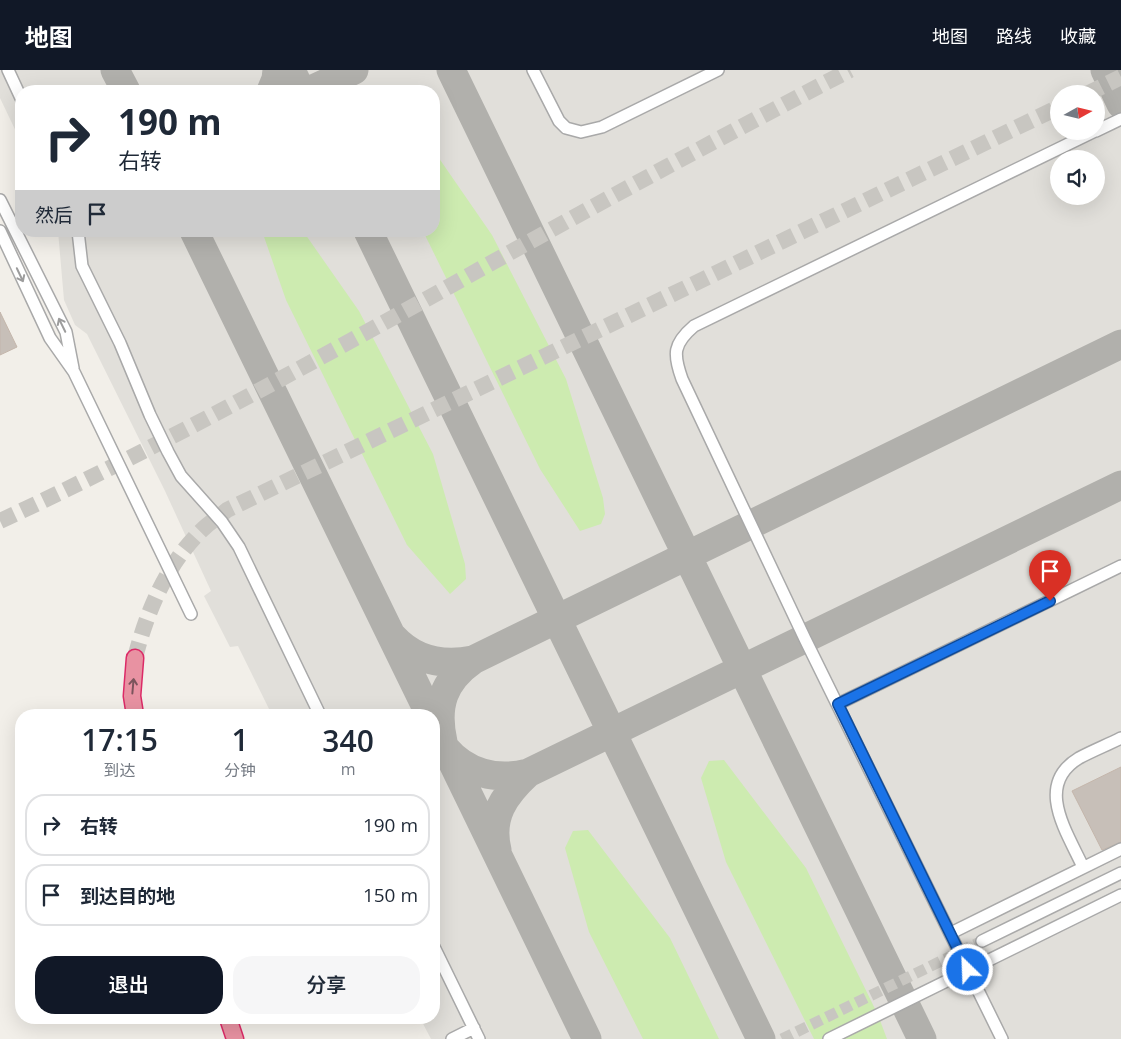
<!DOCTYPE html>
<html lang="zh">
<head>
<meta charset="utf-8">
<style>
	body { margin:0; font-family:"Open Sans","Noto Sans SC",sans-serif; background:#f6f6f7; color:#1f2937; height:100vh; display:flex; flex-direction:column; font-size:19px; white-space:nowrap }
	* { box-sizing:border-box; margin:0 }
	p { font-size:16px; color:#747a83 }
	.icon { flex:none; width:28px; height:28px; fill:none; stroke:currentColor; stroke-width:2; stroke-linecap:round; stroke-linejoin:round }
	.map { position:relative; flex:1; overflow:hidden }
	.details { position:absolute; left:15px; top:639px; width:425px; height:315px; display:flex; flex-direction:column; background:#fff; border-radius:20px; box-shadow:0 5px 20px #0002 }
	.details>* { flex:none }
	.guide { position:absolute; left:15px; top:15px; width:425px; height:152px; border-radius:20px; box-shadow:0 5px 20px #0002; background:#fff; color:#1f2937; overflow:hidden }
	.needle { width:32px; rotate:82deg }
	.tools { position:absolute; left:1050px; top:15px; display:grid; gap:10px }
	.tools a { display:grid; place-items:center; width:55px; height:55px; border-radius:50%; background:#fff; box-shadow:0 5px 20px #0002; font-size:25px }
	.pin { position:absolute; display:grid; place-items:center; width:42px; height:42px; color:#fff; margin:-51px -21px; border-radius:50% 50% 50% 0; rotate:-45deg; box-shadow:0 0 5px #0007 }
	.pin .icon { rotate:45deg }
	.me { position:absolute; width:55px; margin:-28px; rotate:336deg; stroke-linejoin:round; filter:drop-shadow(0 0 4px #0008) }
	.turn { display:flex; align-items:center; gap:18px; height:105px; padding:0 20px; font-size:22px }
	.turn .icon { width:65px; height:65px; stroke-width:2.5 }
	.turn b { display:block; font-size:35px; line-height:42px }
	.then { display:flex; align-items:center; height:48px; padding:0 20px; background:#0003; gap:10px; font-size:19px }
	.eta { display:flex; justify-content:space-evenly; align-items:center; height:85px; text-align:center }
	.eta b { font-size:30px; font-weight:600; line-height:35px }
	.primary-button { display:flex; gap:10px; margin-top:auto; padding:10px 20px }
	.primary-button a { flex:1; height:58px; border-radius:20px; background:#111827; color:#fff; font-size:20px; font-weight:600; line-height:58px; text-align:center }
	.primary-button a+a { background:#f6f6f7; color:#1f2937 }
	ul { padding:0; list-style:none }
	li { display:flex; align-items:center; gap:15px; height:62px; margin:0 10px 8px; padding:0 10px; border:2px solid #e0e1e3; border-radius:20px }
	li div { flex:1 }
	li b { display:block; font-size:19px }
	li em { font-style:normal }
	header { display:flex; align-items:center; gap:30px; box-sizing:border-box; height:70px; padding:0 25px; background:#111827; color:#fff }
	header strong { font-size:24px }
	nav { display:flex; gap:28px; margin-inline-start:auto; font-size:18px }
	.map>svg:first-child { display:block }
</style>
</head>
<body>
<header>
<strong>地图</strong>
<nav><a>地图</a><a>路线</a><a>收藏</a></nav>
</header>
<div class="map">
<svg width="1121" height="969" viewBox="0 0 1121 969">
	<rect width="100%" height="100%" fill="#f2efe9"/>
	<path fill="#e1dfda" fill-rule="evenodd" d="M0,0h1121v969h-690l-11,-21h14v-303h-162l-34,-69 -8,1 -26,-51 7,-5 -46,-100 -78,-157 -12,-9 -11,-25 -6,-69h376v-140h-413v51l-21,-44zM1059,24h37v37h-37zM1059,89h37v37h-37z"/>
	<path fill="#cdebb0" d="M434,81l58,84 74,144 37,119 2,16 -4,10 -21,7 -40,-62 -117,-238h11z
		M262,161h41l56,80 74,143 32,110 1,15 -16,15 -43,-49 -121,-245z
		M724,690l82,108 72,147 9,24h-73l-88,-177 -25,-84 8,-17z
		M588,760l82,108 49,101h-76l-54,-107 -24,-84 8,-17z"/>
	<g fill="none" stroke-linecap="round" stroke-linejoin="round">
		<path stroke="#b1b0ac" stroke-width="29" d="M115,0l11,21
			M291,0l10,21
			M451,0l471,969
			M1105,0l16,34
			M271,21l5,-12 1,-9
			M309,21l45,-21
			M194,161l236,484
			M368,161l393,808
			M393,567c21,23 50,29 80,23
			M443,672c-8,-36 0,-61 30,-82l648,-316
			M445,678c21,25 51,33 83,25l593,-288
			M448,683l139,286
			M497,780c-8,-33 7,-55 31,-77"/>
	</g>
	<path fill="#c7bfb8" stroke="#c4b6ab" d="M0,242l17,35 -17,8z
		M1121,697v75l-19,8 -30,-59z"/>
	<g fill="none" stroke-linecap="round" stroke-linejoin="round">
		<path stroke="#c8c6c1" stroke-width="11" stroke-dasharray="11 5.5" stroke-linecap="butt" d="M782,969l200,-98"/>
		<path stroke="#c8c6c1" stroke-width="16" stroke-dasharray="16 8" stroke-linecap="butt" d="M1087,24l34,-17
			M0,451c153,-71 302,-153 450,-235 132,-74 265,-146 400,-216
			M135,588c12,-47 32,-95 68,-129 7,-7 16,-12 24,-19l832,-403"/>
		<g stroke="#a9a9a9" stroke-width="14">
			<path id="minor" d="M8,0l13,28
				M533,0l26,51 7,7 15,4 21,-5 116,-57
				M1096,61l25,-12
				M0,130l66,132 7,36
				M0,161l50,107 24,34 117,242
				M78,161l4,35 38,77 30,72 18,37 13,24 41,46 17,25 81,168
				M838,634l283,-138
				M1083,797c-16,-35 -49,-82 -4,-109 13,-7 28,-13 42,-20
				M951,863l170,-84
				M982,871l139,-68
				M434,877l45,92
				M452,969l22,-11
				M829,969l292,-144
				M1002,969l-197,-400 -123,-260c-9,-25 -9,-35 12,-53l401,-195"/>
		</g>
		<g stroke="#dc2a67" stroke-width="19">
			<path id="highway" d="M135,645l-3,-19 3,-38
				M228,948l7,21"/>
		</g>
		<use href="#minor" stroke="#fff" stroke-width="11"/>
		<use href="#highway" stroke="#e892a2" stroke-width="16"/>
	</g>
	<defs><path id="oneway-shaft" d="M-6 0H5M1.5-3L5.5 0L1.5 3" fill="none" stroke-width="1.6" stroke-linecap="round" stroke-linejoin="round" transform="scale(1.25)"/></defs>
	<g stroke="#9c9c9c">
		<use href="#oneway-shaft" transform="translate(20 205) rotate(65)"/>
		<use href="#oneway-shaft" transform="translate(62 255) rotate(-116)"/>
	</g>
	<use stroke="#7b545c" href="#oneway-shaft" transform="translate(133 616) rotate(-85)"/>
	<g fill="none" stroke-linecap="round" stroke-linejoin="round">
		<g stroke="#114b97" stroke-width="12">
			<path id="route" d="M968,900l-130,-266 212,-103"/>
		</g>
		<use href="#route" stroke="#1a73e8" stroke-width="9"/>
	</g>
</svg>
<div class="tools">
<a><svg class="needle" viewBox="-14 -14 28 28"><path d="M0-13l5 13h-10z" fill="#e53935"/><path d="M0 13l5-13h-10z" fill="#747a83"/></svg></a>
<a><svg class="icon" aria-label="sound" viewBox="0 0 24 24"><path d="M4 9h4l5-4v14l-5-4H4zM17 9q2 3 0 6"/></svg></a>
</div>
<div class="pin" style="left:1050px;top:531px;background:#d93025"><svg class="icon" aria-label="arrive" viewBox="0 0 24 24"><path d="M6 21V4h12l-3 4 3 4H6"/></svg></div>
<svg class="me" style="left:968px;top:900px" viewBox="-20 -20 40 40"><circle r="17" fill="#1a73e8" stroke="#fff" stroke-width="3"/><path d="M0-11L8 9 0 5-8 9z" fill="#fff"/></svg>
<div class="guide">
<div class="turn"><svg class="icon" aria-label="right" viewBox="0 0 24 24"><path d="M7 20v-9h11M14 6l5 5-5 5"/></svg><div><b>190 m</b>右转</div></div>
<div class="then">然后<svg class="icon" aria-label="arrive" viewBox="0 0 24 24"><path d="M6 21V4h12l-3 4 3 4H6"/></svg></div>
</div>
<section class="details">
<div class="eta">
<div><b>17:15</b><p>到达</p></div>
<div><b>1</b><p>分钟</p></div>
<div><b>340</b><p>m</p></div>
</div>
<ul>
<li><svg class="icon" aria-label="right" viewBox="0 0 24 24"><path d="M7 20v-9h11M14 6l5 5-5 5"/></svg><div><b>右转</b></div><em>190 m</em></li>
<li><svg class="icon" aria-label="arrive" viewBox="0 0 24 24"><path d="M6 21V4h12l-3 4 3 4H6"/></svg><div><b>到达目的地</b></div><em>150 m</em></li>
</ul>
<div class="primary-button"><a>退出</a><a>分享</a></div>
</section>
</div>
</body>
</html>
